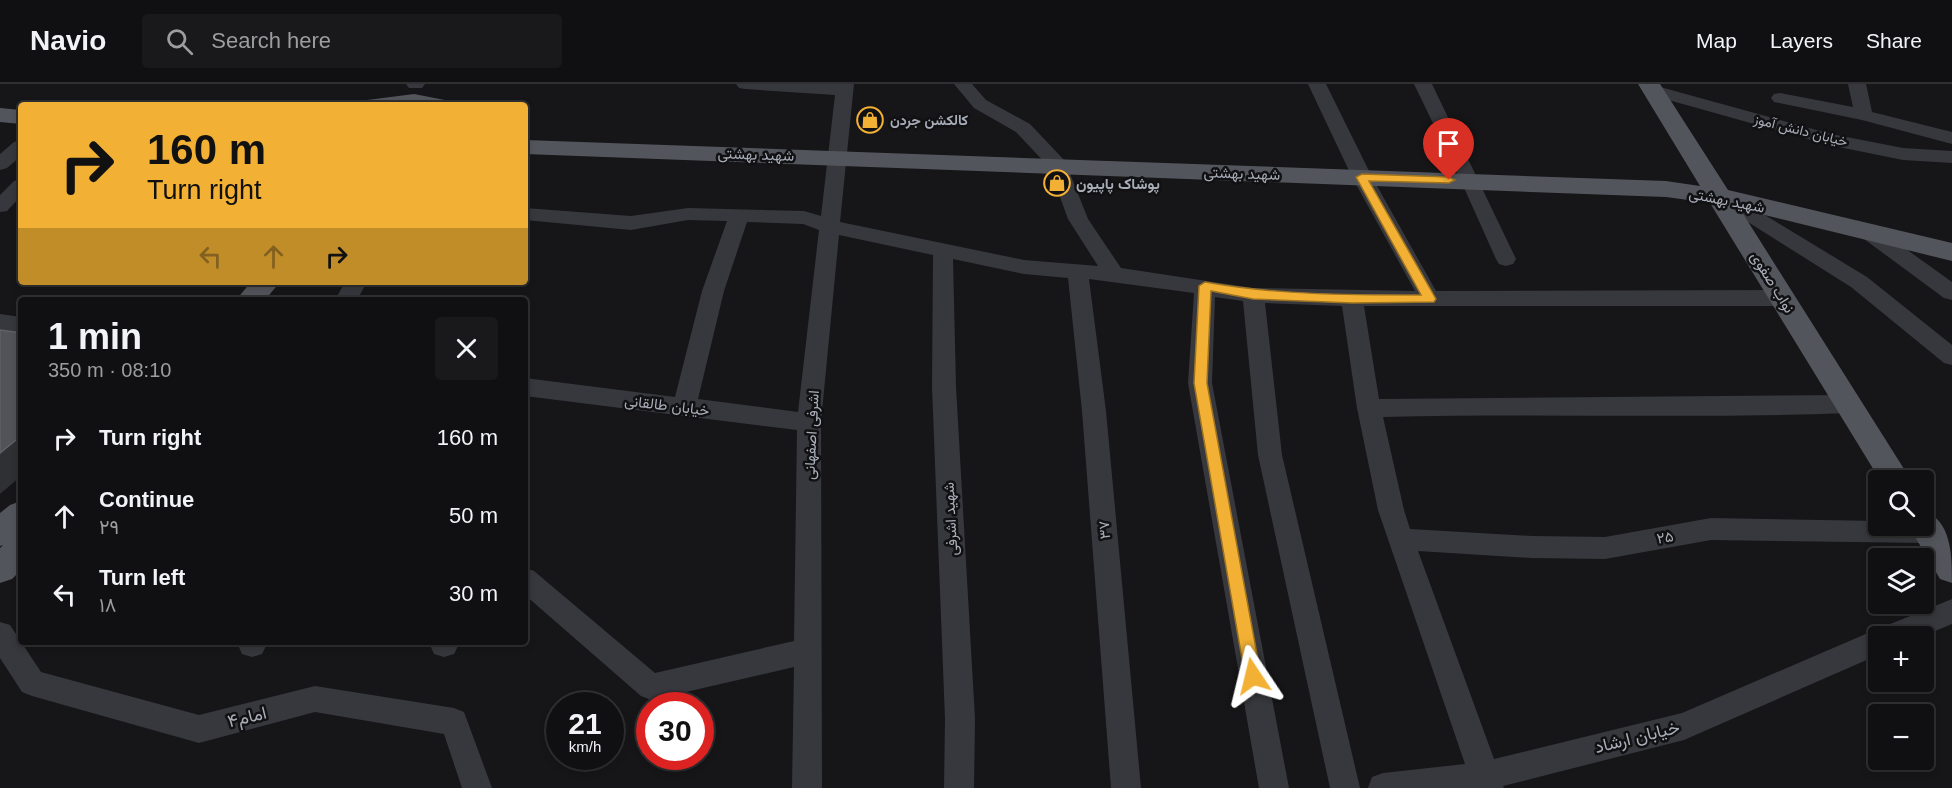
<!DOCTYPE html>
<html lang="en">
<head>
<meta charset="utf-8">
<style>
	body { margin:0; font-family:Arial,Vazirmatn,sans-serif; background:#19191b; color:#f1f3f6; height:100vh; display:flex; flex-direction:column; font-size:22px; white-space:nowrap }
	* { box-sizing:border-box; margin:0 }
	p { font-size:20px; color:#9c9d9f }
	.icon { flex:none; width:33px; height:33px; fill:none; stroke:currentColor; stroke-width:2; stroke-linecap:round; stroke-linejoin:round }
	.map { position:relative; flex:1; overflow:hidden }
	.panel { position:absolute; left:18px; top:213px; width:510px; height:348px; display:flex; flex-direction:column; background:#101012; border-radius:6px; box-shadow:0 3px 9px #0003,0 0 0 2px #303032 }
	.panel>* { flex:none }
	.guide { position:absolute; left:18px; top:18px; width:510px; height:183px; border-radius:6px; box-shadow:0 3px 9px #0003,0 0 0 2px #303032; background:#f2b134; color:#111; overflow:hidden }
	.buttons { position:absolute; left:1868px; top:386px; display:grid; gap:12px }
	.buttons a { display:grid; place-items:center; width:66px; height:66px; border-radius:6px; background:#101012; box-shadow:0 3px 9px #0003,0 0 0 2px #303032; font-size:30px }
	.speed { position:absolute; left:546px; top:608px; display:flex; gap:12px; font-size:30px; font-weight:700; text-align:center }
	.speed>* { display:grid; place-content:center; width:78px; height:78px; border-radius:50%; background:#101012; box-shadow:0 3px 9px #0003,0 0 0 2px #303032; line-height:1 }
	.speed small { font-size:15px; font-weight:400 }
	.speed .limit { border:9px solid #d22; background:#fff; color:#111 }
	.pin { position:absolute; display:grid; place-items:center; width:51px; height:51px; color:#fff; margin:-62px -26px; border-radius:50% 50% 50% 0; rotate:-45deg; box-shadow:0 0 6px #0007 }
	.pin .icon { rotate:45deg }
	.me { position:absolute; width:66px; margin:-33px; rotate:350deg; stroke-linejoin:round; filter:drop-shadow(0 0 4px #0008) }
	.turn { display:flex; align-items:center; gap:21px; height:126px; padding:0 30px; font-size:27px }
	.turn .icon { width:78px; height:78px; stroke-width:2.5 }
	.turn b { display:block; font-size:42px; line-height:51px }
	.lanes { display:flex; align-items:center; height:57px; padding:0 30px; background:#0003; justify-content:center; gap:30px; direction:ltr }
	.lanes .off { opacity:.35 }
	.round { display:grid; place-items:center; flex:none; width:63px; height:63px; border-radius:6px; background:#19191b }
	.summary { display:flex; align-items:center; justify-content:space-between; height:102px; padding:0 30px }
	h1 { font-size:36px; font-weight:700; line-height:45px }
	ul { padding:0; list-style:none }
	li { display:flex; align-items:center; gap:18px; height:78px; padding:0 30px }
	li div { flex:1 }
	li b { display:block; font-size:22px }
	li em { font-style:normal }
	header { display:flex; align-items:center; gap:36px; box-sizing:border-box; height:84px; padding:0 30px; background:#101012; border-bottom:2px solid #303032 }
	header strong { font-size:28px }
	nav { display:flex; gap:33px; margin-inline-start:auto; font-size:21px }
	.search { width:420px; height:54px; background:#19191b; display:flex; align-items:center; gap:15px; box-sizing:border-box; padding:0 21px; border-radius:6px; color:#9c9d9f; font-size:22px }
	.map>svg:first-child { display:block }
</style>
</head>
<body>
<header>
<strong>Navio</strong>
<div class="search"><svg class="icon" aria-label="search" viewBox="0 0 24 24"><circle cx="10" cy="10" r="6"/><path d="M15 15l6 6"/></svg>Search here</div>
<nav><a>Map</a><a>Layers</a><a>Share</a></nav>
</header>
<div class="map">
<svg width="1952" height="704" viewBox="0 0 1952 704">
	<rect width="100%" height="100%" fill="#161618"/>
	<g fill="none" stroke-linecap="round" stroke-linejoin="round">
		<path fill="#37383d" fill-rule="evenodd" d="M406,0h19l-3,4h-13z
			M736,0h118l-14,138 184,38 74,6 -30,-47 -19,-52 -33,-35 -42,-24 -20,-24h18l14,16 44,24 35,37 23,58 33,49 132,20 162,3 -63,-114 -44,-93h18l46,93 64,114 347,-1 8,3 3,5 -3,5 -8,3h-419l15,93 470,-4 8,3 4,6 -4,6 -8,3c-155,6 -311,0 -466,4l21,93 6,19 122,7 73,1 106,-19 167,3v4h45v-4l15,3 4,8 -4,8 -9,3 -218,-3 -106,19 -73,-1 -114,-7 76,208 188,-46 186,-80 10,-3 4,1 1,-4 69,-28v25l-29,12h-45v19l-194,85 -181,46 1,2h-136l4,-11 11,-4 82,-9 -87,-254 -21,-102 -15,-102 -77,-3 17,152 78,333h-30l-72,-333 -15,-154 -28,-4 -3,86 77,405h-30l-71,-405 6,-90 -105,-14 17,132 35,377h-30l-29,-377 -14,-133 -44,-4 -71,-15 3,128 19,332 -1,69h-30l1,-69 -13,-332 1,-132 -94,-20 -18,187 1,366h-30l2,-121 -143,33 -10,-4 -116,-101v-27l9,3 121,102 139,-32 3,-211 -272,-34v-18l150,19 27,-106 25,-70 -39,-1 -57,10 -106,-10v-12l106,8 57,-8 116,3 17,5 14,-121 -90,-6 -6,-1zM747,138l56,2 16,6 -21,182 -100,-13 26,-108z
			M1414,0h18l84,175 -3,5 -7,2 -7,-2 -3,-5 -35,-78z
			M1848,0h18l6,28 80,20v12l-90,-24 -88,-18 -3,-4 3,-4 6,-1 73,14z
			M1653,1l178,49 72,14 49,3v12l-49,-3 -74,-15 -182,-51 -3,-4 3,-4z
			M21,56v16l-14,12 -7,2v-16l14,-12z
			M21,95v17l-14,15 -7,1v-17l14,-14z
			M1720,106l7,2 140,85 85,68v20l-8,-2 -93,-76 -138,-87 -3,-4 3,-4z
			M1867,140l7,2 78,56v18l-8,-2 -84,-62 -3,-5 3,-5z
			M345,198h22l-10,18h-22z
			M0,230l21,3v16l-21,-3z
			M0,538l10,3 31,47 158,43 116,-29 139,22 10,4 28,76h-30l-18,-54 -129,-22 -116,31 -167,-47 -10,-4 -22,-34z
			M240,558h28l-6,12 -10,3 -10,-3 -4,-9z
			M432,558h28l-6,12 -10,3 -10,-3 -4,-9z"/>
		<path fill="#53555c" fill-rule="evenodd" d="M1638,0h22l68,106 224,53v18l-212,-52 171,271h-31l-170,-277 -44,-6 -1141,-43v-14l1141,41 34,5z
			M414,10l31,6 3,5h-84l3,-5z
			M0,24l21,2v14l-21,-2z
			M251,198h29l-15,18h-29z
			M21,417v33l-3,2 3,-1v35l-9,9 -12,4v-35l3,-3 -3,1v-33l10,-8z
			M1923,426c29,11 29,45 29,73l-12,-4 -32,-54h15z"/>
	</g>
	<path fill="#2f3033" d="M21,352v40l-21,18v-41z"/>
	<path fill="#525359" stroke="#5f6168" stroke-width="1.5" d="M0,246l21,3v103l-21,17z"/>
	<path fill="#f2b134" stroke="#9d7322" stroke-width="1.5" d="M1362,90l87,3 6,3 -6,3 -80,-2 67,118 -2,3 -82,1 -99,-4 -42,-8 -4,92 54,293 -2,5 -6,2 -5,-2 -3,-5 -51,-293 5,-97 6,-4c72,13 144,13 216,13l-65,-118z"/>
	<defs>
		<g id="shop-ring" transform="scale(1.35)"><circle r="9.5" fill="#111113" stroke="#f2b134" stroke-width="1.5"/><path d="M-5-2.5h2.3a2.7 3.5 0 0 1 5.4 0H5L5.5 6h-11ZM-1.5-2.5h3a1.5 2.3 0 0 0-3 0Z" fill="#f2b134"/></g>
	</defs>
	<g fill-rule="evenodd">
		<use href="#shop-ring" x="870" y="36"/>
		<use href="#shop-ring" x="1057" y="99"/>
	</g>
	<g text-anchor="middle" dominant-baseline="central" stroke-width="5" stroke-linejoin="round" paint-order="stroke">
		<g font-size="14" font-weight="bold" fill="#a8adb8" stroke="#111113" text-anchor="start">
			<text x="890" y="36">کالکشن جردن</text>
		</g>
		<g font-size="14" fill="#a8adb8" stroke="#111113">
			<text transform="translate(1801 46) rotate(14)">خیابان دانش آموز</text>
		</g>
		<g font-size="15" fill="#a8adb8" stroke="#111113">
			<text transform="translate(756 70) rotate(2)">شهید بهشتی</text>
			<text transform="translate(1242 89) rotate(2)">شهید بهشتی</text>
			<text transform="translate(1727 116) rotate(11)">شهید بهشتی</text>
			<text transform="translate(1773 198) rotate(58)">نواب صفوی</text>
			<text transform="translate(667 321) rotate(7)">خیابان طالقانی</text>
			<text transform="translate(811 351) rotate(-87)">اشرفی اصفهانی</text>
			<text transform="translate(950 435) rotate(-93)">شهید اشرفی</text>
			<text transform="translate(1104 446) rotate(-95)">۳۷</text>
			<text transform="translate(1665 453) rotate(-10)">۲۵</text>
		</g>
		<g font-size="15" font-weight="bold" fill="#a8adb8" stroke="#111113" text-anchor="start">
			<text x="1076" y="99">پوشاک پاپیون</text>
		</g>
		<g font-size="18" fill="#a8adb8" stroke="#111113">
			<text transform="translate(247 633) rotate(-14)">امام۴</text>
			<text transform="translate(1637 653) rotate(-14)">خیابان ارشاد</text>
		</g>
	</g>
</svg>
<div class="buttons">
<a><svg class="icon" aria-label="search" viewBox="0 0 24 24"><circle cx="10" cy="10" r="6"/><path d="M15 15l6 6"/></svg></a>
<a><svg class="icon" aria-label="layers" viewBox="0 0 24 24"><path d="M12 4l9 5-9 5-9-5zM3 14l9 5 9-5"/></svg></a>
<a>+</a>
<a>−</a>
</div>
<div class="speed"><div>21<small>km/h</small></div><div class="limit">30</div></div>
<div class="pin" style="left:1449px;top:96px;background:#d93025"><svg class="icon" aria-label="arrive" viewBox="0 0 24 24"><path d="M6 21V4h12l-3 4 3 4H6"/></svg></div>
<svg class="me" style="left:1253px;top:592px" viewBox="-20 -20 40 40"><path d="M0-17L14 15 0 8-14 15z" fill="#f2b134" stroke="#fff" stroke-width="4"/></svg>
<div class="guide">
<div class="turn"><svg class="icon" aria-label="right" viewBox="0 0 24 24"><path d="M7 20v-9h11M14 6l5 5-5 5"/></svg><div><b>160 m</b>Turn right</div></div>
<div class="lanes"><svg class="icon off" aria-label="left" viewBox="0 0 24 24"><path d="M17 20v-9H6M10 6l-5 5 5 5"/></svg><svg class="icon off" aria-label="ahead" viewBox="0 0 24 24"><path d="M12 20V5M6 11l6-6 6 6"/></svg><svg class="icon" aria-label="right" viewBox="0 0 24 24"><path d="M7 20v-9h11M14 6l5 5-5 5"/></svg></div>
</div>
<section class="panel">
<div class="summary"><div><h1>1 min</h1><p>350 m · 08:10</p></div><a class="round"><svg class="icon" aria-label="close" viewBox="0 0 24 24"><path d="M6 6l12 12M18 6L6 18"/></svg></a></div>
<ul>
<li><svg class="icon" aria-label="right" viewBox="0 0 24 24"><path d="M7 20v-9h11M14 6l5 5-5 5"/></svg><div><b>Turn right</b></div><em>160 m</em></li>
<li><svg class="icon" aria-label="ahead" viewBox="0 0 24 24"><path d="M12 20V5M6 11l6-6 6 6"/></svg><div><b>Continue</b><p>۲۹</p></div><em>50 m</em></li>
<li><svg class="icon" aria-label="left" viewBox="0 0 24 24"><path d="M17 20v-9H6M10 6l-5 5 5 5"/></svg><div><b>Turn left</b><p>۱۸</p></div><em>30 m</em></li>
</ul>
</section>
</div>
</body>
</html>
